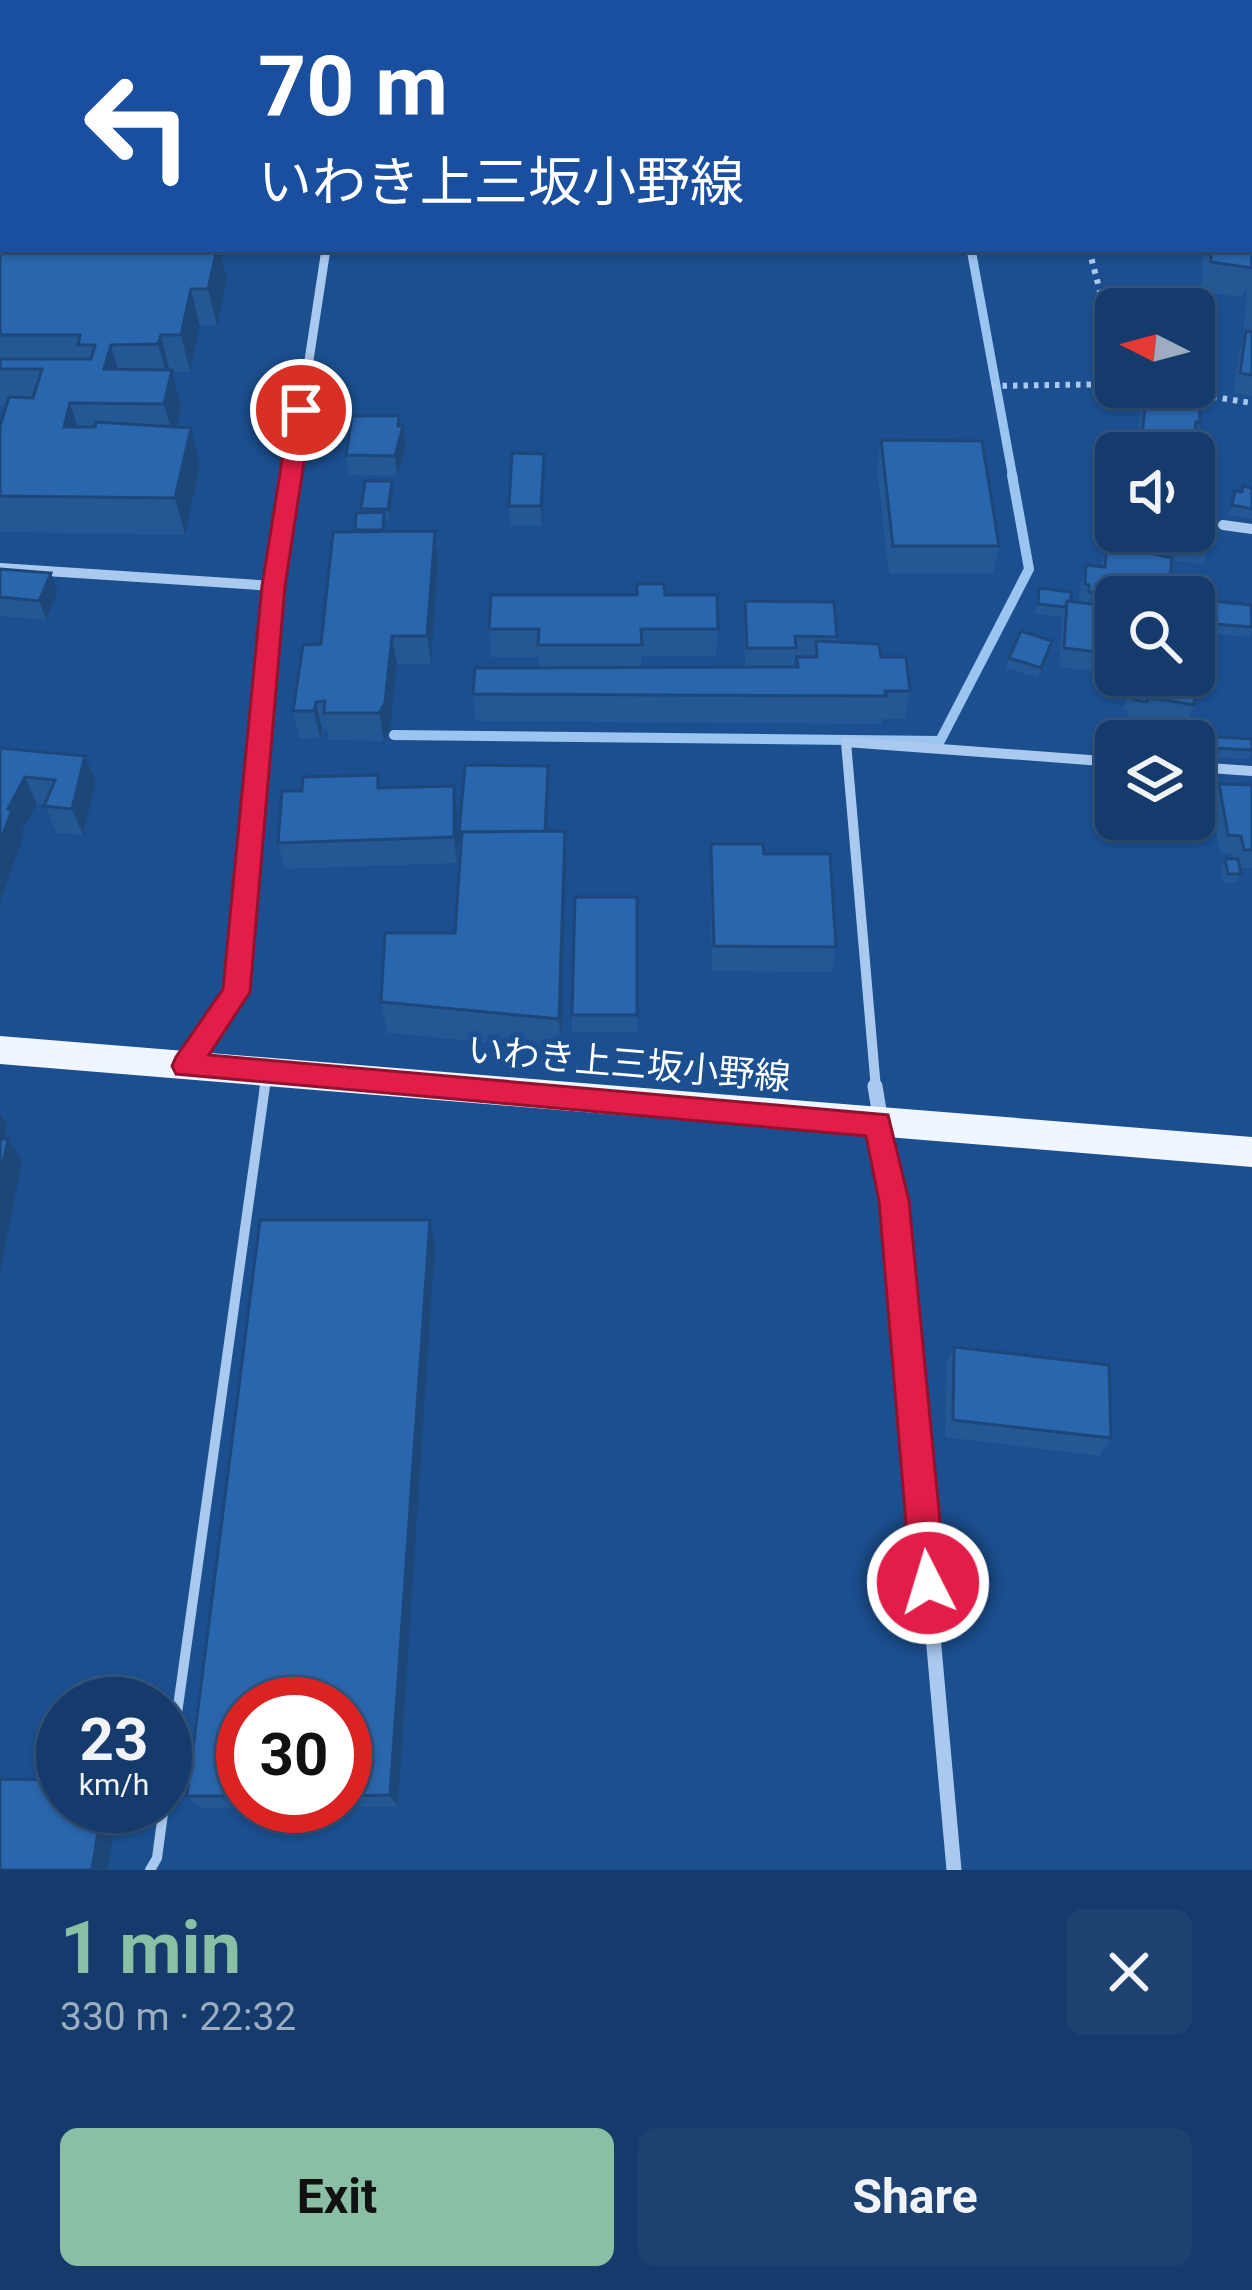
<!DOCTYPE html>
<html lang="en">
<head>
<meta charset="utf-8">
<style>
	body { margin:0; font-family:Roboto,"Noto Sans JP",sans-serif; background:#1d4271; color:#f1f3f6; height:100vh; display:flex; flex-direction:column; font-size:45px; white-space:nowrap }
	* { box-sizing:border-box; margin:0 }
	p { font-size:39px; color:#9dadc1 }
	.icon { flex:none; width:66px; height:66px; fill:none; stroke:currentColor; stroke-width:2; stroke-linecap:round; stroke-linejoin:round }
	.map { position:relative; height:1870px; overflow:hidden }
	.details { display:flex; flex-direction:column; background:#143b6b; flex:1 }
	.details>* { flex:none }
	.top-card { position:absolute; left:0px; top:0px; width:1254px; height:252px; box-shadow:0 3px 9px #0004,0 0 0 3px #33557e; background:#1a4fa0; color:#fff; overflow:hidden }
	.needle { width:78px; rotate:276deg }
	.buttons { position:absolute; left:1095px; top:288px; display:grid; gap:24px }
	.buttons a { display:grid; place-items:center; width:120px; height:120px; border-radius:18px; background:#143b6b; box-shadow:0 3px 9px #0004,0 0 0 3px #33557e; font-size:60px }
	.speed { position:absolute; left:36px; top:1677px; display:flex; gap:24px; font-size:60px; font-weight:700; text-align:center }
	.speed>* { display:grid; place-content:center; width:156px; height:156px; border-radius:50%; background:#143b6b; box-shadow:0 3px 9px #0004,0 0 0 3px #33557e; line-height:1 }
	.speed small { font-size:30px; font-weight:400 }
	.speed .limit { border:18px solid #d22; background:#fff; color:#111 }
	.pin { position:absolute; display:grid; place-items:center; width:102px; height:102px; color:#fff; margin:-51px; border:6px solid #fff; border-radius:50%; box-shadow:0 3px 12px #0007 }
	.me { position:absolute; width:132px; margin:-66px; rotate:355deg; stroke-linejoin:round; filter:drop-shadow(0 0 9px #0008) }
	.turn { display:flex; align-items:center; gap:42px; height:252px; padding:0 60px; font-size:54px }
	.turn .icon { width:156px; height:156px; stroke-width:2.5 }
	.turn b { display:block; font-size:84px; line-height:102px }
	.round { display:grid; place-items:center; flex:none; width:126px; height:126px; border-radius:18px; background:#1d4271 }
	.head { display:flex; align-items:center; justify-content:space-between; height:204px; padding:0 60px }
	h1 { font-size:72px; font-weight:700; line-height:90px; color:#8abfa5 }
	.button { display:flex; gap:24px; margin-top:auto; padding:24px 60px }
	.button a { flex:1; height:138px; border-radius:18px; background:#8abfa5; color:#111; font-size:48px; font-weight:700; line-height:138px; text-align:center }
	.button a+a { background:#1d4271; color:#f1f3f6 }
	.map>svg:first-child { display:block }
</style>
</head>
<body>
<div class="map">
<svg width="1252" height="1870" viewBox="0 0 1252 1870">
	<rect width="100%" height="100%" fill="#1b4f8f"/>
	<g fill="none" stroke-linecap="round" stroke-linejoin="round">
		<path stroke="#9cc4f0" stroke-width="9" d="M971,249l42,229"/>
		<path stroke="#9cc4f0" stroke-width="10" d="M394,735l546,6 89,-172 -17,-94"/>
		<path stroke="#a9c9ee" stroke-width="6" stroke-dasharray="4.5 6" stroke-linecap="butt" d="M1089,249l27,105
			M992,386l124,-2
			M1150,387l102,16"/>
		<path stroke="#a9c9ee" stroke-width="9" d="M264,1089l2,-12"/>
		<path stroke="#a9c9ee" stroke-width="10" d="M165,1799l100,-713
			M150,1870l7,-12 7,-52"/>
		<path stroke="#a9c9ee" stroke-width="9" d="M291,478l35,-229"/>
		<path stroke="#a9c9ee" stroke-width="10" d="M1223,525l29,4
			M0,568l274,18
			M1194,767l58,4
			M189,1062l47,-70 38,-406 17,-111
			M876,1089l-30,-347 270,20"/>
		<path stroke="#a9c9ee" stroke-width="15" d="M875,1086l19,115 60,669"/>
		<path fill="#f0f6ff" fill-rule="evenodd" d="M0,1036l1252,101v30l-1252,-103z"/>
	</g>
	<path fill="#245895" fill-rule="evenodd" d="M0,0h342v3h-339v52h-3z
		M0,130h3v119h217l7,30 -10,47h-17l-10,46h-18l9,35 -4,20 23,38 -15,70 -185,-3v-106l6,-20h-6z
		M1252,219v177l-19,-3 7,-42 3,-11 4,-51h-2l-3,8 -41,-5 3,-43h47z
		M1160,387l27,9 13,27 -6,19 -1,11h-57l5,-44 6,-20 12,2z
		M401,426l5,20 -9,30 -48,-1 -3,-20z
		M881,440l118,106 -6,28h-104l-12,-105z
		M545,474l-3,52h-31l-2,-20z
		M392,481l1,10 -3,28h-5v13l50,-1 3,29 -7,104h-34l-7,66 -6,11 -55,-1 -2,-11h-5l-2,9h-20l-7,-27 28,-67 34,-112 1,-19h6l-1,-4z
		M1243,486l9,2v31l-23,-4 6,-24 6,1z
		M1156,531h38l16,13 -7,20 -31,-3 -4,36h-52v77l-57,-7 3,-50 -27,-4 4,-25 32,13 8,1 2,-18 5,-19 15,1 6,-22 51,11z
		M0,569l51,4 7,19 -12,28 -46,-4z
		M665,595l53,34 -2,27h-75v11h104l-1,-46 1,-20 92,36 -1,5 45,15 29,34 -5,28h-23l-1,5 -405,-3 -3,-27 66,-26v-11h-48l-2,-28zM795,656h19l-17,1 -2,10h-2z
		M1200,600l51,5 1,26 -2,6 -52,-4 -2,-23z
		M1049,650l-11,28 -32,-10 3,-10z
		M1127,675h54l13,30 -8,19 -44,-8 -2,5 -12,-2v-8l-4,-1z
		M1196,736l56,14 -4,9 -54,-3v-15z
		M0,748l96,34 -13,53 -27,-2 -11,-29h-8l-15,27 2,5 -24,66z
		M548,766l-1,65 19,34 -5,184 -174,-16 -6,-31 74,-69 5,-74 -2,-15z
		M378,775l3,13 76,24v51l-172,6 -7,-26 24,-52z
		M1219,784l33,1v83h-12l1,6 -4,9h-14l-2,-15 4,-9h9l-2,-5 -12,-1 -9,-50z
		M711,844l53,10 72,93 -4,25 -120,-1 -2,-101z
		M637,897v135h-65v-17z
		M435,1247l-37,560 -196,1 -15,-12zM243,1704h102v102h-102z
		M954,1347l157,91 -12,18 -154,-19 1,-72z"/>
	<path fill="#1d4779" d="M217,249h3l7,30 -10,47 -9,-37z
		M191,289l9,37 -10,46 -9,-37z
		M161,335l9,37 -2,9 -10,-37z
		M111,345l11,37 -7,24 -11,-37z
		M172,370l9,37 -7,34 -10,-37z
		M70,403l12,37 -18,-13z
		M399,416l3,16 1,-6 3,20 -9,30 -2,-20z
		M191,428l9,37 -15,70 -10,-37z
		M544,454l1,20 -3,52 -1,-20z
		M392,481l1,10 -3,28 -2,-10z
		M435,531l3,29 -7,104 -4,-28z
		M51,573l7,19 -12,28 -7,-19z
		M392,636l5,28 -7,66 -6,11 -5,-28z
		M316,702l6,27 -2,9 -6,-27z
		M85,756l11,26 -13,53 -11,-26z
		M548,766l1,18 -3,79 -1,-18z
		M25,777l12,27 -15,27 2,5 -24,66v-60l8,-33z
		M454,786l3,26v51l-3,-26z
		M565,831l1,34 -5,184 -2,-30z
		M0,1114l7,11 -7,34z
		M8,1139l14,22 -22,112v-95z
		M430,1220l5,27 -37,560 -8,-12z
		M102,1806h16l-10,64h-16z"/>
	<path fill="#2a66ad" stroke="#1d4779" stroke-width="3" d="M0,0h22l-1,3h-18v15h-3z
		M135,0h45v2h-46z
		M262,0h26l-1,2h-26z
		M1199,0h36v3h-37z
		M0,130h3v52h-3z
		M0,202h3v47h214l-9,40h-17l-10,46h-20l-3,9 -47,1 -7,24 68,1 -8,34 -94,-1 -6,24h31l1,-5 95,6 -16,70 -175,-2v-70l9,-29 24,1 9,-29h-42v-10h91l4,-14h-17l2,-10h-80z
		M1251,219l1,49 -41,-6v-13h40z
		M1246,331l6,1v43l-12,-2z
		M1160,387h27v9l12,2 1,25 -4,-1 -3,30 -52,-8 6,-55 13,2z
		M352,416h47l-1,10h5l-8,30 -49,-1z
		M881,440l101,1 17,105h-106z
		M512,453l32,1 -3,52h-32z
		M365,481h27l-4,28h-27z
		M1243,486l9,2v21l-20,-4 3,-14 7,1z
		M1194,499h4l12,45 -45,-3v-10h29z
		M384,512l-1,18h-28l1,-17z
		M435,531l-8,105h-35l-7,67 -6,10h-55l1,-12 -9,1 -2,9h-21l10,-66 18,-1 12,-112z
		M1107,544l65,14 -4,39h-45l-34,-5v-7l-4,-1 1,-19 19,2z
		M0,569l51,4 -12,28 -39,-4z
		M637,584h27l1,11h52l1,34h-77l1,16h-104l1,-16h-50l2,-34h146z
		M1039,588l32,4v9h-4l-2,6 -27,-3z
		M1200,600l51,5 1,22 -50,-4z
		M745,601l89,1 3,35 -42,-1 1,12h-49z
		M1067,601l49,6v47l-52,-6z
		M1021,631l31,10 -11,27 -32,-10z
		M816,641l63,3 2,13h25l4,34h-25l1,5 -413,-2 2,-26 323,-1 -1,-10h20z
		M1132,675h49v3l15,3 -2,24 -46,-8 -1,5 -13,-2 1,-8 -5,-1z
		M1196,736l56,3v11l-54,-3z
		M0,748l85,8 -13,53 -28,-3 11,-26 -30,-3 -17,32 4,1 -12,32z
		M465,765l83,1 -3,65 -83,1 -1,12h-3z
		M378,775v13l76,-2v51l-176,6 4,-52h20l1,-14z
		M1219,784l33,1v65h-8l-3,-14 -13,-1z
		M565,831l-6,188 -178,-17 4,-69h70l7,-101z
		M711,844h52l1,10h66l6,93 -122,-1z
		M1225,859h13l3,15h-13z
		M575,897h62v118h-65z
		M0,1139h8l-8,39z
		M260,1220h170l-40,575 -45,1v-92h-102v92h-56z
		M954,1347l155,18 2,73 -158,-18z
		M0,1779l63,1v26h39l-10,64h-92z"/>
	<path fill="#e11d48" stroke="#92132f" stroke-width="3" d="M301,402l11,8 -27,176 -35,406 -41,63 679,60 21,86 37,382 -5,12 -13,5 -12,-5 -5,-12 -32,-382 -13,-65 -690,-62 -4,-8 4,-9 47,-68 39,-403 28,-176z"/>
	<g text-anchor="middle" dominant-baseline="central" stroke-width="12" stroke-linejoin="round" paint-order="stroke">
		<g font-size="36" fill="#fff" stroke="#1b4f8f">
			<text transform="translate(629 1064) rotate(5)">いわき上三坂小野線</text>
		</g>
	</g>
</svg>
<div class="buttons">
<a><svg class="needle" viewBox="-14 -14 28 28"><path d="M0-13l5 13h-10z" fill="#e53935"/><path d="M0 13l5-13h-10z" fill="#9dadc1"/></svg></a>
<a><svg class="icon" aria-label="sound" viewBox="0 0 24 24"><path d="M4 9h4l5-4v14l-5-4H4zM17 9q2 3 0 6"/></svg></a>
<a><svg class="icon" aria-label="search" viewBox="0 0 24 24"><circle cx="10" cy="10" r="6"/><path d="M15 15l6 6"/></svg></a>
<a><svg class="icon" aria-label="layers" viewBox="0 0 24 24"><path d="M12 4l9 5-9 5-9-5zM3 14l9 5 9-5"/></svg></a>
</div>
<div class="speed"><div>23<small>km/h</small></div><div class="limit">30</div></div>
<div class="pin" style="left:301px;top:410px;background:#d93025"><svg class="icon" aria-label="arrive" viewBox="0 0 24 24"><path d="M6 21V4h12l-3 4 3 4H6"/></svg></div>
<svg class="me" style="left:928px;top:1583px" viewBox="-20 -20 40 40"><circle r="17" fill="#e11d48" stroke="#fff" stroke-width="3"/><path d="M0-11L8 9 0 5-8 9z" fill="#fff"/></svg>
<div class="top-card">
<div class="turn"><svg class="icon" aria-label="left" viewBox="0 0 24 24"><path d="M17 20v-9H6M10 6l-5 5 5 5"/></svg><div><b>70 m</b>いわき上三坂小野線</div></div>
</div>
</div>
<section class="details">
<div class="head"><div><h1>1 min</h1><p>330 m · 22:32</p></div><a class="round"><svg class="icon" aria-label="close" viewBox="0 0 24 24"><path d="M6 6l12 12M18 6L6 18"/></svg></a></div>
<div class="button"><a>Exit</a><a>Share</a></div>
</section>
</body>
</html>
